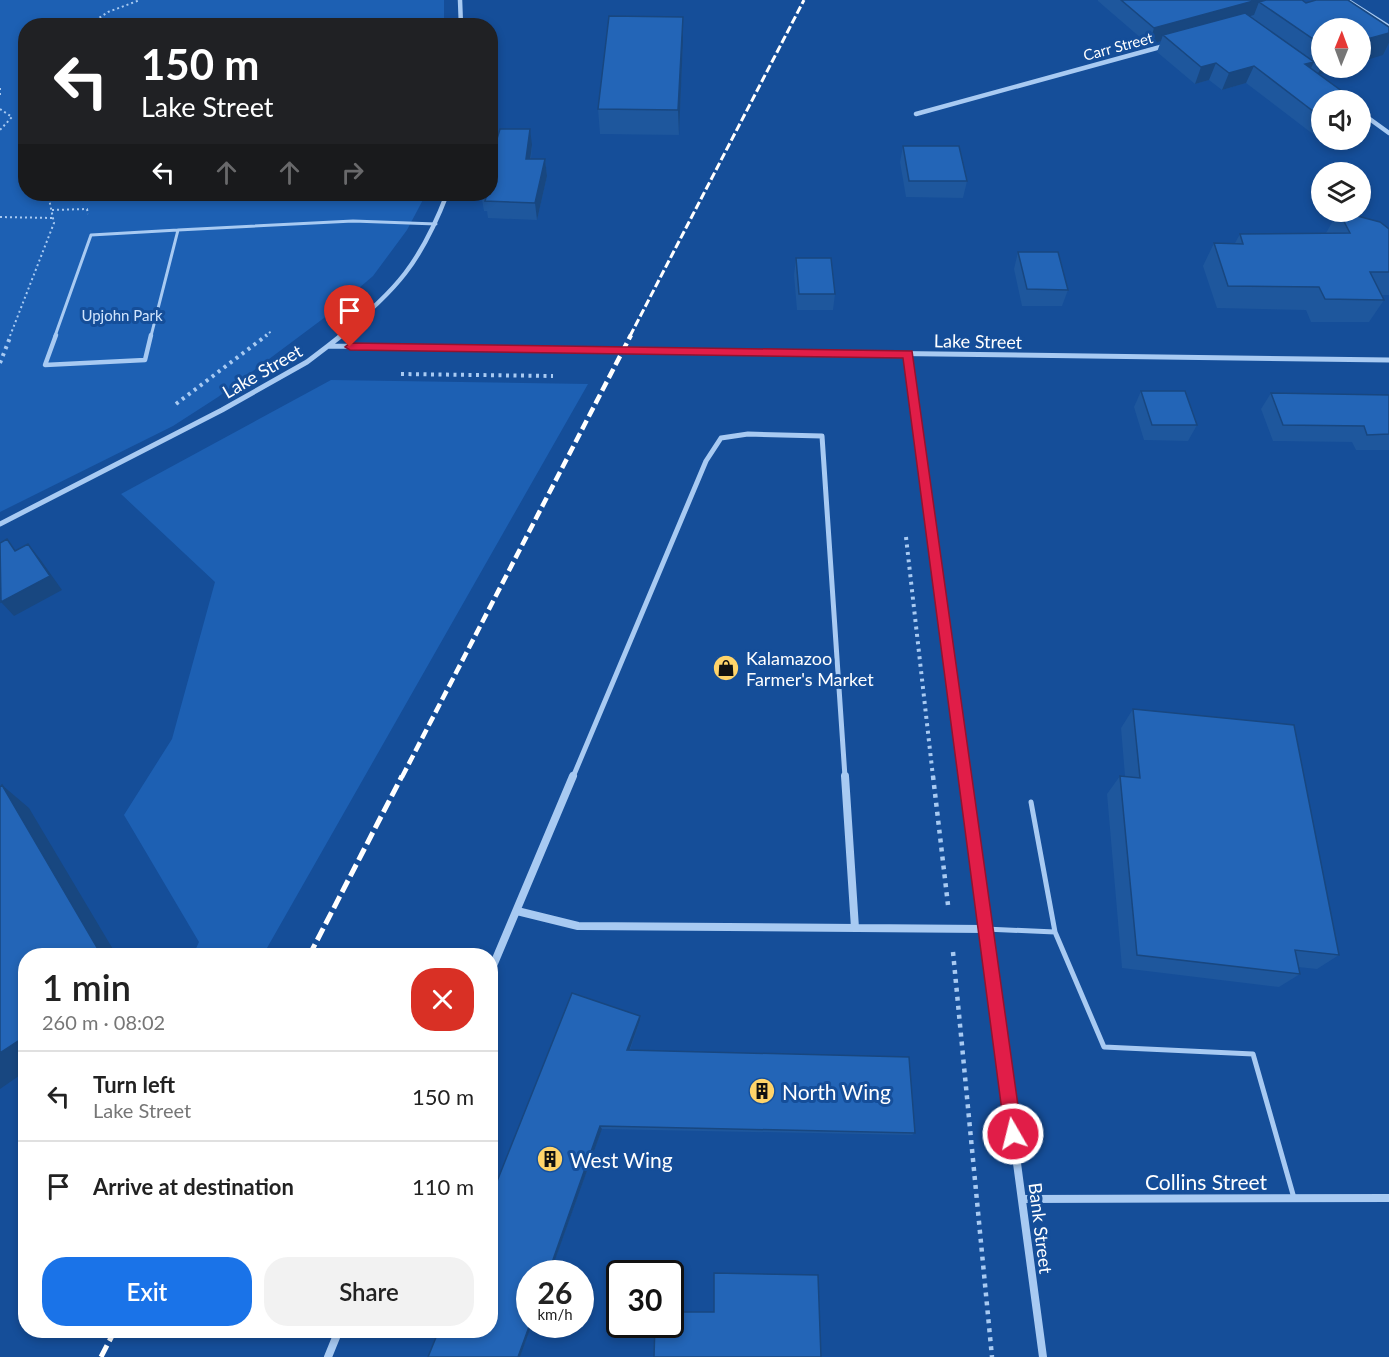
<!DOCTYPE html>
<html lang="en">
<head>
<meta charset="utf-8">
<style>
	body { margin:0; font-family:Lato,sans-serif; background:#f2f2f2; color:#222; height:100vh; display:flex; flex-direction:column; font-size:22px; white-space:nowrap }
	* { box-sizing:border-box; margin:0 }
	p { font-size:20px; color:#767676 }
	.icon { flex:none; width:33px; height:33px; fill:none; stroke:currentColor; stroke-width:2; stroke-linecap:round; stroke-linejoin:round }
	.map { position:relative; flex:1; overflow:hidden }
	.drawer { position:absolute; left:18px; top:948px; width:480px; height:390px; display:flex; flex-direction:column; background:#fff; border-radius:24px; box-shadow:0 3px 9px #0003 }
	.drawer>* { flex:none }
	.top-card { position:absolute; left:18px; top:18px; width:480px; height:183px; border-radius:24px; box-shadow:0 3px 9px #0003; background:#202124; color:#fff; overflow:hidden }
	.needle { width:39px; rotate:1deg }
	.buttons { position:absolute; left:1311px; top:18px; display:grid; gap:12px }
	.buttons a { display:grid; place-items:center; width:60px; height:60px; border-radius:50%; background:#fff; box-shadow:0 3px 9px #0003; font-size:30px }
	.speed { position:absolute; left:516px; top:1260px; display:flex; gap:12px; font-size:30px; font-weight:700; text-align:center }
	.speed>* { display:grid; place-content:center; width:78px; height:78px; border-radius:50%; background:#fff; box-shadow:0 3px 9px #0003; line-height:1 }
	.speed small { font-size:15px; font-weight:400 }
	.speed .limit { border:3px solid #111; border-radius:9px; background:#fff; color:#111 }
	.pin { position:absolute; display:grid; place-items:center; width:51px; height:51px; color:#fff; margin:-62px -26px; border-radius:50% 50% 50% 0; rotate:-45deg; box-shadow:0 0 6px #0007 }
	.pin .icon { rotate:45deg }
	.me { position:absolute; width:66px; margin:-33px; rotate:352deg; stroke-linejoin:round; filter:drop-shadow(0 0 4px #0008) }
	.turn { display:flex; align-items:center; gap:21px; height:126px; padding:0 24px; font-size:27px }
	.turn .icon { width:78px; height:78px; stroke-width:2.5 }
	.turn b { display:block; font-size:42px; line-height:51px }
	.lanes { display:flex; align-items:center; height:57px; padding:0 24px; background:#0003; justify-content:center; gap:30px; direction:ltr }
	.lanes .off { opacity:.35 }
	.round { display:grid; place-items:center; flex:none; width:63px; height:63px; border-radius:24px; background:#f2f2f2 }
	.summary { display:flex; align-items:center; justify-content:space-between; height:102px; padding:0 24px }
	h1 { font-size:36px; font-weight:600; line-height:45px }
	.cta { display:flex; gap:12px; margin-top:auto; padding:12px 24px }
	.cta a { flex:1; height:69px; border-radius:24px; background:#1a73e8; color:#fff; font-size:24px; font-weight:600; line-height:69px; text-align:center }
	.cta a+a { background:#f2f2f2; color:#222 }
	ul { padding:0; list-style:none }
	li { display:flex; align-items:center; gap:18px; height:90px; padding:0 24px; border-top:2px solid #e0e0e0 }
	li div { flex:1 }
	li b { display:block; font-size:22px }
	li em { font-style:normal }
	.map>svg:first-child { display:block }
</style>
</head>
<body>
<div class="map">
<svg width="1389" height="1357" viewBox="0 0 1389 1357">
	<rect width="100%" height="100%" fill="#154e99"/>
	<path fill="#1d60b3" d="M0,0h444v26h-418v168h400l-19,36 -34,46 -49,42 -106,79 -45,29 -173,86z
		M331,380l257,4 -325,571h-70l6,-13 -75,-127 48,-76 43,-157 -94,-88z"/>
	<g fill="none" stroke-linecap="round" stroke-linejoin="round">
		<path stroke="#a8caf2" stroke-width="2" stroke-dasharray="2 3" stroke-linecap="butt" d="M87,26l21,-14 32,-12
			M0,88v8
			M0,109l12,8 -12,13
			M52,210l35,-1 1,5
			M0,217l53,1
			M10,336l44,-113 -6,-29
			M265,336l8,-6"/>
		<path stroke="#a8caf2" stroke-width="4" stroke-dasharray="3 4.5" stroke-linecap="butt" d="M0,363l11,-28
			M401,374l152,2
			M176,404l91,-69
			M906,537l27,240"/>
		<path stroke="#a8caf2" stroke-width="4.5" stroke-dasharray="4 5" stroke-linecap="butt" d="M933,776l15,129
			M953,952l39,405"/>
		<path stroke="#a8caf2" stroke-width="3" d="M1348,0l41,26
			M178,230l175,-9 83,3
			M55,336l36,-101 87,-5
			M151,336l27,-106"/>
		<path stroke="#a8caf2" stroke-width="4.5" d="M56,335l-11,30 100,-5 6,-25"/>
		<path stroke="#a8caf2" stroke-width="5" d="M1031,802l24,130 49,115 149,7 41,144
			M985,929l70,3"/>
		<path stroke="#a8caf2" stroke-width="4.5" d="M460,0l1,26
			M1360,112l29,21
			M916,114l248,-68
			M340,336c57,-46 81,-74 107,-142"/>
		<path stroke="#a8caf2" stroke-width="5" d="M328,346l14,-11
			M908,354l57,423
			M0,524l222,-114 85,-48 21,-16 1061,14
			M573,777l133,-316 15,-23 27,-4 74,2 23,341"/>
		<path stroke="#a8caf2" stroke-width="8" d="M845,776l10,152
			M965,776l78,581
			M517,911l61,15 407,3
			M490,973l83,-197
			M1022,1199l367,-1
			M328,1357l11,-27"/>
		<path stroke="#fff" stroke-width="3" stroke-dasharray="8 3" stroke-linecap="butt" d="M630,336l174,-336"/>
		<path stroke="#fff" stroke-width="4.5" stroke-dasharray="10 4.5" stroke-linecap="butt" d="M402,777l229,-442"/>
		<path stroke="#fff" stroke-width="5" stroke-dasharray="13 5" stroke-linecap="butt" d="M309,956l93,-180
			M101,1357l14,-27"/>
	</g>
	<path fill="#1e579d" d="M1098,0h204l4,3 83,24v16l-6,12 -61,-27v40l-3,6 3,26v37l-4,1 -72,-55 -24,7 -13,-10 -14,4 -38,-32 4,-11 -12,4 -51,-44z
		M683,17v24l-4,94 -79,-1 -2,-25z
		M532,145l-1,14h14l2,17 -10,44 -49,-2 -1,-7h-3l-3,-17z
		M903,146l64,35 -4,17 -57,-1 -6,-35z
		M1338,212h4l47,17v66h-7l2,5 -15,22h-58l-5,-12 -89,-2 -14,-42 11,-23h21l5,-9 86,-1z
		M1018,252l50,38 -6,16h-40l-8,-37z
		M796,258l39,36 -2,16h-36l-3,-35z
		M1141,391l56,34 -9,16 -44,-1 -10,-33z
		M1271,393l118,2v55h-33l-4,-8 -79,-1 -12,-32z
		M1133,709l206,246 -22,14 -19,-2 2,7 -21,13 -157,-19 -15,-174 13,-18h5l-4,-48z
		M640,1016v4l-10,30 285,83 -3,2 -310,-6 -82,228h-92z"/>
	<path fill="#184780" d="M1257,0h18l-16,2 -5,13 -86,24 -5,-4 -2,6 -12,4 5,-17z
		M683,17v24l-4,94 -1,-25z
		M1389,33v10l-6,12 -23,7v-21z
		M1314,62l-8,16 -1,-14z
		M1216,63l-7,17 -14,4 6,-17z
		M1254,66l-8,17 -24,7 7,-17z
		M1322,66v2h20l-25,7z
		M1367,110l-7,12v-10z
		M530,129l2,16 -4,31 -2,-17z
		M545,159l2,17 -10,44 -2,-17z
		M28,544l12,15 22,31 -48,26 -13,-14z
		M2,785l27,23 88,148h-15z
		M640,1016v4l-12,34 -1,-4z
		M26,1036v35l-26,18v-36z
		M600,1126l2,3 -52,145h-2z
		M530,1324h2l-12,33h-2z"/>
	<path fill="#2365b7" stroke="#184780" stroke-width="1.5" d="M1121,0h136l-103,28z
		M1266,0h36l4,3 10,-3h32l41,27v6l-29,8v-13h-38v17l-63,-43z
		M1245,13l69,49 -9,2 49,36h-32v18l-68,-52 -25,7 -13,-10 -15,4 -38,-32z
		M609,16l74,1 -5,93 -80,-1z
		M1360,105l7,5 -7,2z
		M500,129h30l-4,30h19l-10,44 -50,-2 2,-7h-6h9v-32z
		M903,146h56l8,35h-58z
		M1339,212h3l38,10 9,7v43h-19l14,28 -59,-1 -6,-12 -91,-1 -14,-43 29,1 -3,-10 110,-1z
		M1018,252h40l10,38 -41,-1z
		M796,258h35l4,36h-36z
		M1141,391h44l12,34h-45z
		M1271,393l118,2v39l-22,1 -3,-9 -81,-1z
		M7,539l8,12 13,-7 22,32 -49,26 -1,-59z
		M1133,709l161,16 45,230 -44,-5 5,24 -163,-19 -17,-179 20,2z
		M2,785l100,171h-76v80l-26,17v-266z
		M572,993l68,23 -13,34 282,7 6,76 -315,-7 -52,148h-18v50l-12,33h-90l11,-27h51v-131z
		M714,1273l104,2 3,82h-167l1,-33h15v-12h44z"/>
	<path fill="#e11d48" stroke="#92132f" stroke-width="1.5" d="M350,343l562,8 110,783 -3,7 -6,2 -6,-2 -2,-7 -102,-776 -553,-8 -5,-3z"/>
	<defs>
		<g id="shop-disc" transform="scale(1.35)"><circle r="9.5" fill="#ffd46a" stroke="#154e99"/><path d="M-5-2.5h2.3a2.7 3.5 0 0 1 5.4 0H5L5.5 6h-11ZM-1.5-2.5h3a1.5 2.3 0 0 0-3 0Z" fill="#111"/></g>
		<g id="building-disc" transform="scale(1.35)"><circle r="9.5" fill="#ffd46a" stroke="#154e99"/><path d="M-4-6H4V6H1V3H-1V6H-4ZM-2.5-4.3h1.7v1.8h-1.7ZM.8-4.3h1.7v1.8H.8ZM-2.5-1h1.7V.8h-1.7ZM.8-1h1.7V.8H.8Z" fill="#111"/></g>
	</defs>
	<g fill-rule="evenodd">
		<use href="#shop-disc" x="726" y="668"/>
		<use href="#building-disc" x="762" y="1091"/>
		<use href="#building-disc" x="550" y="1159"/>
	</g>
	<g text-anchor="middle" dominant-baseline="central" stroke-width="6" stroke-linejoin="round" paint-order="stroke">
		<g font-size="15" fill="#fff" stroke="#154e99">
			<text transform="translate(1118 46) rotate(-15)">Carr Street</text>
		</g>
		<g font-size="15" fill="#d0e4fd" stroke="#154e99">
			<text x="122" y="315">Upjohn Park</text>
		</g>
		<g font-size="18" fill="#fff" stroke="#154e99">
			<text transform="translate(978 341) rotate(1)">Lake Street</text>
			<text transform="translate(262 371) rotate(-30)">Lake Street</text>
			<text transform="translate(1041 1228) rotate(83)">Bank Street</text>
		</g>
		<g font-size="18" fill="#fff" stroke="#154e99" text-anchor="start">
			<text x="746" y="658">Kalamazoo<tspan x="746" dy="21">Farmer's Market</tspan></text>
		</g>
		<g font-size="21" fill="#fff" stroke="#154e99" text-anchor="start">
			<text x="782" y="1091">North Wing</text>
			<text x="570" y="1159">West Wing</text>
		</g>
		<g font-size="21" fill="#fff" stroke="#154e99">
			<text x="1206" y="1181">Collins Street</text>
		</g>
	</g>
</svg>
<div class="buttons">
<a><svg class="needle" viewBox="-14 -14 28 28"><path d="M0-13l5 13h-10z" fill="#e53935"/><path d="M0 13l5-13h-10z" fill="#767676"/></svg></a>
<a><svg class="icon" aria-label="sound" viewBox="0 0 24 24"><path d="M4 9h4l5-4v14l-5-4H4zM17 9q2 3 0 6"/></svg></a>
<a><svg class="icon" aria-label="layers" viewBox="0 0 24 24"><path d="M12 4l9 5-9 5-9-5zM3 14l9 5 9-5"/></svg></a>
</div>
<div class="speed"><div>26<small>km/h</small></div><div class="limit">30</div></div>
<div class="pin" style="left:350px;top:347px;background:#d93025"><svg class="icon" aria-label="arrive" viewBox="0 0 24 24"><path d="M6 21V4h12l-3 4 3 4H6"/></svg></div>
<svg class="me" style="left:1013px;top:1134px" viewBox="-20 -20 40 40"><circle r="17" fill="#e11d48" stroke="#fff" stroke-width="3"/><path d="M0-11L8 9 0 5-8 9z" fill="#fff"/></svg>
<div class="top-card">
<div class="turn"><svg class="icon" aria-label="left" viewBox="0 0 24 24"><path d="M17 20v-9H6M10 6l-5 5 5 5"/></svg><div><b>150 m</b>Lake Street</div></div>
<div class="lanes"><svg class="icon" aria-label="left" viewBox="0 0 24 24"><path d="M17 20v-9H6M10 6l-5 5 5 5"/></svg><svg class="icon off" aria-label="ahead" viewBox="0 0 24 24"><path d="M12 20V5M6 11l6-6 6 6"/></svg><svg class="icon off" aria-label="ahead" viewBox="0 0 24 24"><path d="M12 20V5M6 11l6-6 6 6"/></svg><svg class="icon off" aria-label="right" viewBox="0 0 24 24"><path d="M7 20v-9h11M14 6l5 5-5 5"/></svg></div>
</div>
<section class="drawer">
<div class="summary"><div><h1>1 min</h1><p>260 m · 08:02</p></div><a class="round" style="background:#d93025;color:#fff"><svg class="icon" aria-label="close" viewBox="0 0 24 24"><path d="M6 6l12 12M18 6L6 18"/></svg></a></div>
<ul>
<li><svg class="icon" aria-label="left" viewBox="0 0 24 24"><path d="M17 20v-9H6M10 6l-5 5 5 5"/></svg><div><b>Turn left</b><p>Lake Street</p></div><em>150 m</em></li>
<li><svg class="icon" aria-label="arrive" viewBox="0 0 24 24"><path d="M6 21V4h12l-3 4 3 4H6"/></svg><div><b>Arrive at destination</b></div><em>110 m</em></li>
</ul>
<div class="cta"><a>Exit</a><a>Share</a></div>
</section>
</div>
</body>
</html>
